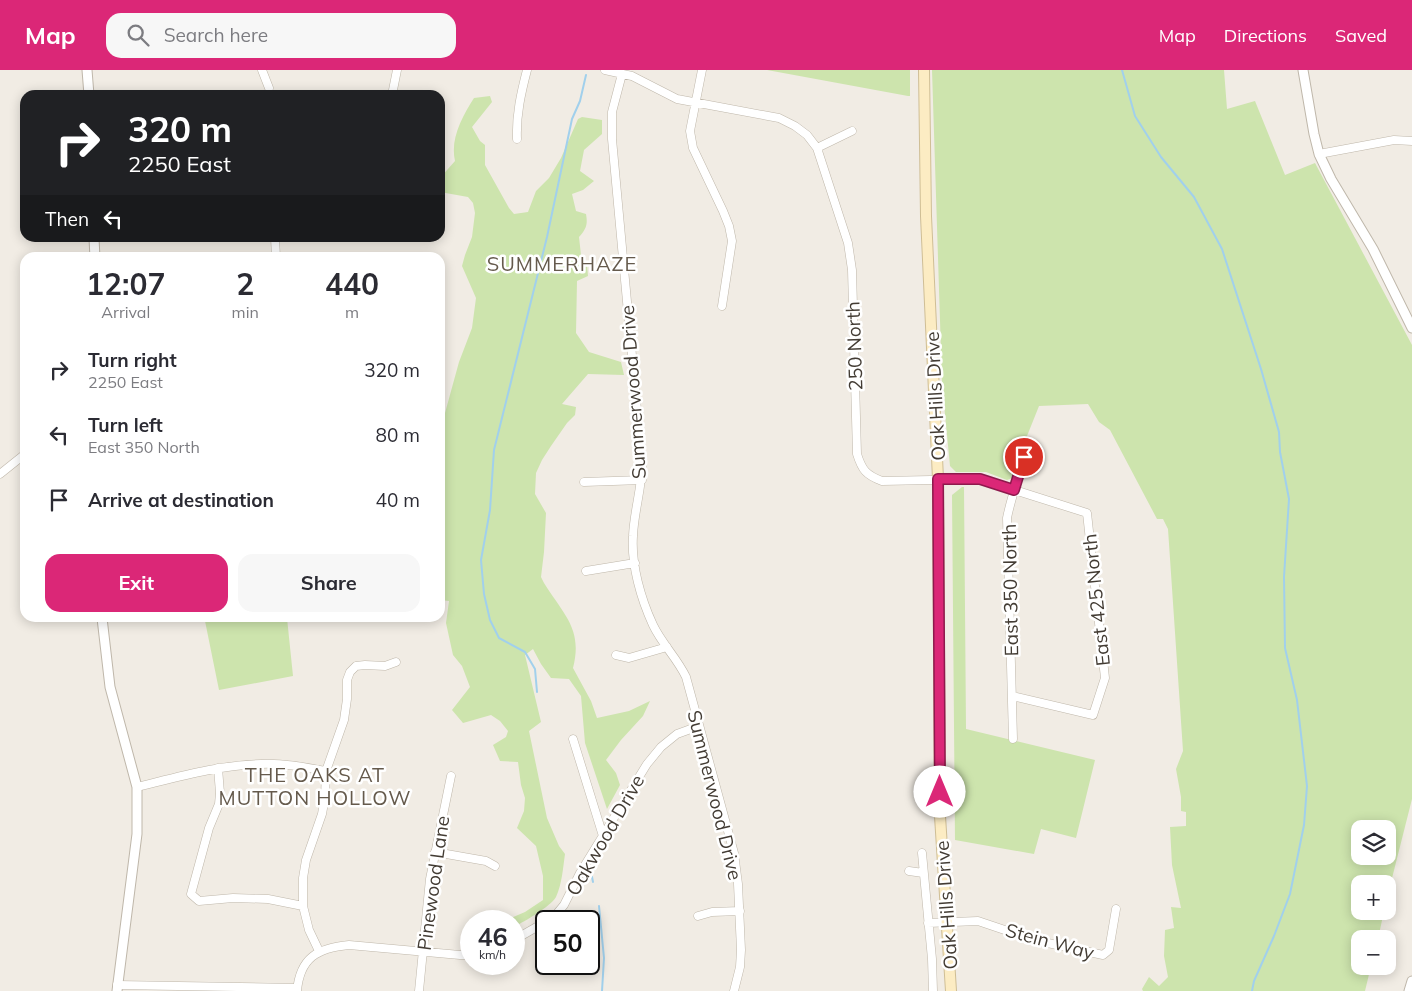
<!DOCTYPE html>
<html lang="en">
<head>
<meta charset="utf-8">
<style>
	body { margin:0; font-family:Mulish,sans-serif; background:#f7f7f7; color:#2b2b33; height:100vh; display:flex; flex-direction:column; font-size:19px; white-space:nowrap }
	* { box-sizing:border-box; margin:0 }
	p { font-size:16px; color:#7c7c81 }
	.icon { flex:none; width:28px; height:28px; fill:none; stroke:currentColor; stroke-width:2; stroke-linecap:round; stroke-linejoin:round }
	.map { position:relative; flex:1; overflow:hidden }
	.details { position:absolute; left:20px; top:182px; width:425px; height:370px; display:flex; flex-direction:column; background:#fff; border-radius:15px; box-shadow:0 2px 12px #0003 }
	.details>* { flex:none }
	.banner { position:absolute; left:20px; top:20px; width:425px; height:152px; border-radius:15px; box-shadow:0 2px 12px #0003; background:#202124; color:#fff; overflow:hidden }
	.tools { position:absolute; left:1351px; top:750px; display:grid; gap:10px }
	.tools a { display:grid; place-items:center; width:45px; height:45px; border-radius:10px; background:#fff; box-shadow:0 2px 12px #0003; font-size:25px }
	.speed { position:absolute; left:460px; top:840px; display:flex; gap:10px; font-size:25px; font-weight:700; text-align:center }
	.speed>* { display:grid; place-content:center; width:65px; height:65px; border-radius:50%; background:#fff; box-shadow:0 2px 12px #0003; line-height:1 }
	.speed small { font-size:12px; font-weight:400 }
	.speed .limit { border:2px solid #111; border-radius:8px; background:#fff; color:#111 }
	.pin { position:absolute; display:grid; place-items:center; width:42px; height:42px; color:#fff; margin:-21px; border:2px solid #fff; border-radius:50%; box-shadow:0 1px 5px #0007 }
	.me { position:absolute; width:55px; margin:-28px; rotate:0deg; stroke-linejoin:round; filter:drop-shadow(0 0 4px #0008) }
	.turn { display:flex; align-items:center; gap:18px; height:105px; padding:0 25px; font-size:22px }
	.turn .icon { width:65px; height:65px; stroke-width:2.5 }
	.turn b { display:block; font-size:35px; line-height:42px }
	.then { display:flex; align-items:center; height:48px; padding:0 25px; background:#0003; gap:10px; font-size:19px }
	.eta { display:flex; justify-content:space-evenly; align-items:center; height:85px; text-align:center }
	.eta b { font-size:30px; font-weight:700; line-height:35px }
	.cta { display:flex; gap:10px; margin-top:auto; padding:10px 25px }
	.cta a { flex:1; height:58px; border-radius:15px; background:#db2777; color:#fff; font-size:20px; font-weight:700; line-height:58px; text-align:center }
	.cta a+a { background:#f7f7f7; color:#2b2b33 }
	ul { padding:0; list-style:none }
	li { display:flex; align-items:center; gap:15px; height:65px; padding:0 25px }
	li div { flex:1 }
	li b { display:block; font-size:19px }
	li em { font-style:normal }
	header { display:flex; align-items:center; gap:30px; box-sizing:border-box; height:70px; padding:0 25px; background:#db2777; color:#fff }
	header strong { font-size:24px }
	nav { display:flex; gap:28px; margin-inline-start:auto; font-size:18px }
	.search { width:350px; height:45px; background:#f7f7f7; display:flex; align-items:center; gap:12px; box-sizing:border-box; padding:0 18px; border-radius:15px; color:#7c7c81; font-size:19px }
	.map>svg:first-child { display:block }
</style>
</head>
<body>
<header>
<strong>Map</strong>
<div class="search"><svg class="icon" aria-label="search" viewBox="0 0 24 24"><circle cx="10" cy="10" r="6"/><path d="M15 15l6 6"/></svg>Search here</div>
<nav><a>Map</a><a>Directions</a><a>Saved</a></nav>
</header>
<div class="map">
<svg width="1412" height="921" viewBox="0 0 1412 921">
	<rect width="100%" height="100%" fill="#f1ece4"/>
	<path fill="#cde4ad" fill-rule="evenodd" d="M767,0h143v26h-2z
		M932,0h292l3,39 28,-8 30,74 30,-12 97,182v454l-24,95v-10h-28v27h24l-6,28h-18v27h11l-6,25h-222l-1,-2 7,-12 10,9 9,-9 -4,-21 1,-26 9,-2 -3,-21 10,1 -9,-43 -2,-38 16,-1v-14l-5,-1v-14l-5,-28 7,-18 -15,-222 -5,-10h-6l-47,-89 -11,-8 -11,-18 -49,2 -14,35 -3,16 -9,21 -6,2 -21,-8h-30l-6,-6 -8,-83zM1360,759h28v27h-28z
		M490,26l2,6 -20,25 8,14 5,4v20l24,43 5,6 14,-2 8,-21 13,-13 12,-20 17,-39 4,-2 20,3v14l-18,16 -4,21 14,10 -11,9 -11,4 4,17 10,3c2,11 0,15 -7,23l2,18 6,10 1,11 -11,5 -1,52 13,19 32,10 3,13 -36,-1 -26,30 14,3 -1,8 -8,8 -16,23 -9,14 -6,13 -1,21 11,19 -2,39 -3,25 3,6c20,32 39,46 29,85l18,33 6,17 32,-7 21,-10 -7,15 -22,24 -15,20 10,13 4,12 -13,24 -22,-66 -4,-47 -12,-17 -18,-1 -10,-14 -8,-15 -8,6 16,67 -12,9 18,87 12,28 6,8c-2,14 -3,30 -9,43 -6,10 -31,24 -42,30v-6h-10l21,-9 18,-12v-24l-7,-30 -19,-18 7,-17 1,-13 -4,-13 -3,-23 -18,-1 -7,-16 13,-8 2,-6 -8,-10 -9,-6 -28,8 -11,-13 18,-23 -8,-21 -9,-11 -7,-32 3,-22 -9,-1v-178l5,-9 14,-51 13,-34 4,-30 -14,-32 3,-11 7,-18 3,-24 -2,-10 -5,-6 -28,-5v-14l15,-17c-5,-22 7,-44 19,-63z
		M962,417h2l2,242 129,31 -19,78 -35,-9 -7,25 -79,-14 -3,-345z
		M220,548h67l6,58 -74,14 -14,-69z"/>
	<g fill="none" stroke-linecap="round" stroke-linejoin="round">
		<path stroke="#a1d0ec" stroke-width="2" d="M1122,0l13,46 26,41 33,40 28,52 39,120 18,63 1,20 9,47 -5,78 1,71 12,52 10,86 -3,39 -14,69 -16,42 -20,45 -2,10
			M537,622l-2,-23 -10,-17 -26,-14 -9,-18 -6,-26 -3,-34 9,-50 4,-60 53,-213 25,-118 8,-18 6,-26
			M592,807l1,5
			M599,836l5,52 -2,33"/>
		<g stroke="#bfb7aa" stroke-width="9">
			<path id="minor" d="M262,0l7,18
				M605,0l27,6 45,23 102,19 16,8 12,9 10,13 31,95 4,27 5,184c5,16 9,21 25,27l98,-2 107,34 18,165 -12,37 -81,-19
				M702,0l-12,61 3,17 30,63 6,15 3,15 -10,65
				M622,4l-10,38v27l30,325c0,24 -8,47 -9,72 -2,29 8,63 20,89 9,19 24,33 33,52l48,176 4,31 3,66 -1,17 -6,24
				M392,25l5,-25
				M517,69c-1,-24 4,-46 10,-69
				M817,78l35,-17
				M1319,84l75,-14 18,1
				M275,168l1,19
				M0,404l25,-20
				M584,412l58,-2
				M586,501l49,-8
				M616,585l13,3 38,-11
				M573,669l30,97
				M1013,669l-6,-221c5,-25 15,-49 20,-75
				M218,698l2,25 -1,11 -10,24 -18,66 8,7 34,-3 35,1 35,7
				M137,717c41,-10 82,-22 124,-23 22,-1 43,3 65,7
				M435,782l51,9 9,5
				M922,783l10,106 1,32
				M909,801l14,2
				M698,846l14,-4 28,-1
				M928,853l50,-2 56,19 69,15 6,-5 7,-41
				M514,870l40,-23 10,-12 16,-32 67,-109 14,-17 16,-13 22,-8
				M319,881l-10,-21 -6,-24v-28l3,-18 16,-46 3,-17 1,-26 18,-51 3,-21v-19l3,-8 6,-6 9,-1 20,1 11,-4
				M117,915l180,3
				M297,921c3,-33 20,-43 52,-46l111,10h11
				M419,921l11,-112 21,-103"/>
		</g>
		<g stroke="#bfb7aa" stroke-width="11">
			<path id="tertiary" d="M87,0l2,25
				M1303,0l11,64 5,20 12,25 42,70 39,79
				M94,168l1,20
				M102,548l8,69 27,100v47l-20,157
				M1409,921l3,-10"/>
		</g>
		<g stroke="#cfbe95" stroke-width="12">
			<path id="secondary" d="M924,0l2,146 12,263 2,337 11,175"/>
		</g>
		<use href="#minor" stroke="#fff" stroke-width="8"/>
		<use href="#tertiary" stroke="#fff" stroke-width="9"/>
		<use href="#secondary" stroke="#fcecc3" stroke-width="10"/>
	</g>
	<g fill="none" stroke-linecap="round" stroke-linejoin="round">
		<g stroke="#8e194d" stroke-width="12">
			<path id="route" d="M940,722l-2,-313h42l34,11 10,-33"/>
		</g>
		<use href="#route" stroke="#db2777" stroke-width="9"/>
	</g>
	<g text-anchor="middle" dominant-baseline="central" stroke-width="5" stroke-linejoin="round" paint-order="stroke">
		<g font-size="19" fill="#433c34" stroke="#fff">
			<text transform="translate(854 276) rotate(-92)">250 North</text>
			<text transform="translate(633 322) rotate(-94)">Summerwood Drive</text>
			<text transform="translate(935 326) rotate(-93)">Oak Hills Drive</text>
			<text transform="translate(1010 520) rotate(-91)">East 350 North</text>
			<text transform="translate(1096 530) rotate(-96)">East 425 North</text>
			<text transform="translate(715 725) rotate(76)">Summerwood Drive</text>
			<text transform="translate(605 765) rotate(-60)">Oakwood Drive</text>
			<text transform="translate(433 813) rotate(-82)">Pinewood Lane</text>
			<text transform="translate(946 835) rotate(-94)">Oak Hills Drive</text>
			<text transform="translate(1050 871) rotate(15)">Stein Way</text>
		</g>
		<g font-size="20" letter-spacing="1" fill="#655a4c" stroke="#fff">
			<text x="562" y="193">SUMMERHAZE</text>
			<text x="315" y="704">THE OAKS AT<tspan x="315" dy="23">MUTTON HOLLOW</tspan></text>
		</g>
	</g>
</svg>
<div class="tools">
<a><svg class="icon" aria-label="layers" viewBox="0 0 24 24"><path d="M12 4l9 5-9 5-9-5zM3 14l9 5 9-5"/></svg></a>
<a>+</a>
<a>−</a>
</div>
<div class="speed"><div>46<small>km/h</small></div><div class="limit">50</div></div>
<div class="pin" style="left:1024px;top:387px;background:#d93025"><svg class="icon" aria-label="arrive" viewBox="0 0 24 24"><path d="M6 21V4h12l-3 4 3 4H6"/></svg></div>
<svg class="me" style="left:940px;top:722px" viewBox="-20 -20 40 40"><circle r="19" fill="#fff"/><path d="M0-13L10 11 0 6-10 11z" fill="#db2777"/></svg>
<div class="banner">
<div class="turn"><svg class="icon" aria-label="right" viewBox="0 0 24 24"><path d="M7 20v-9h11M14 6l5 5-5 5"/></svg><div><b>320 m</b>2250 East</div></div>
<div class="then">Then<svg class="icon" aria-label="left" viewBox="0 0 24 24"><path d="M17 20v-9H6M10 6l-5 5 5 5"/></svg></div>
</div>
<section class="details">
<div class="eta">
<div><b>12:07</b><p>Arrival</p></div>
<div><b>2</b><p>min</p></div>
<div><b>440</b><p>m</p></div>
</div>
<ul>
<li><svg class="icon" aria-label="right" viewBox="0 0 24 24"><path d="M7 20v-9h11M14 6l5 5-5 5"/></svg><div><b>Turn right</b><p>2250 East</p></div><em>320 m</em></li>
<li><svg class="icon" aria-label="left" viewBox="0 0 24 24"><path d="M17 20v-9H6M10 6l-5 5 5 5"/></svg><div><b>Turn left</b><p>East 350 North</p></div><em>80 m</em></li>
<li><svg class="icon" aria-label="arrive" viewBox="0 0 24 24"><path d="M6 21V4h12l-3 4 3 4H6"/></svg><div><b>Arrive at destination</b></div><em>40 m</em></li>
</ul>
<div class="cta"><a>Exit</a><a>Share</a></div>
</section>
</div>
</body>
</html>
